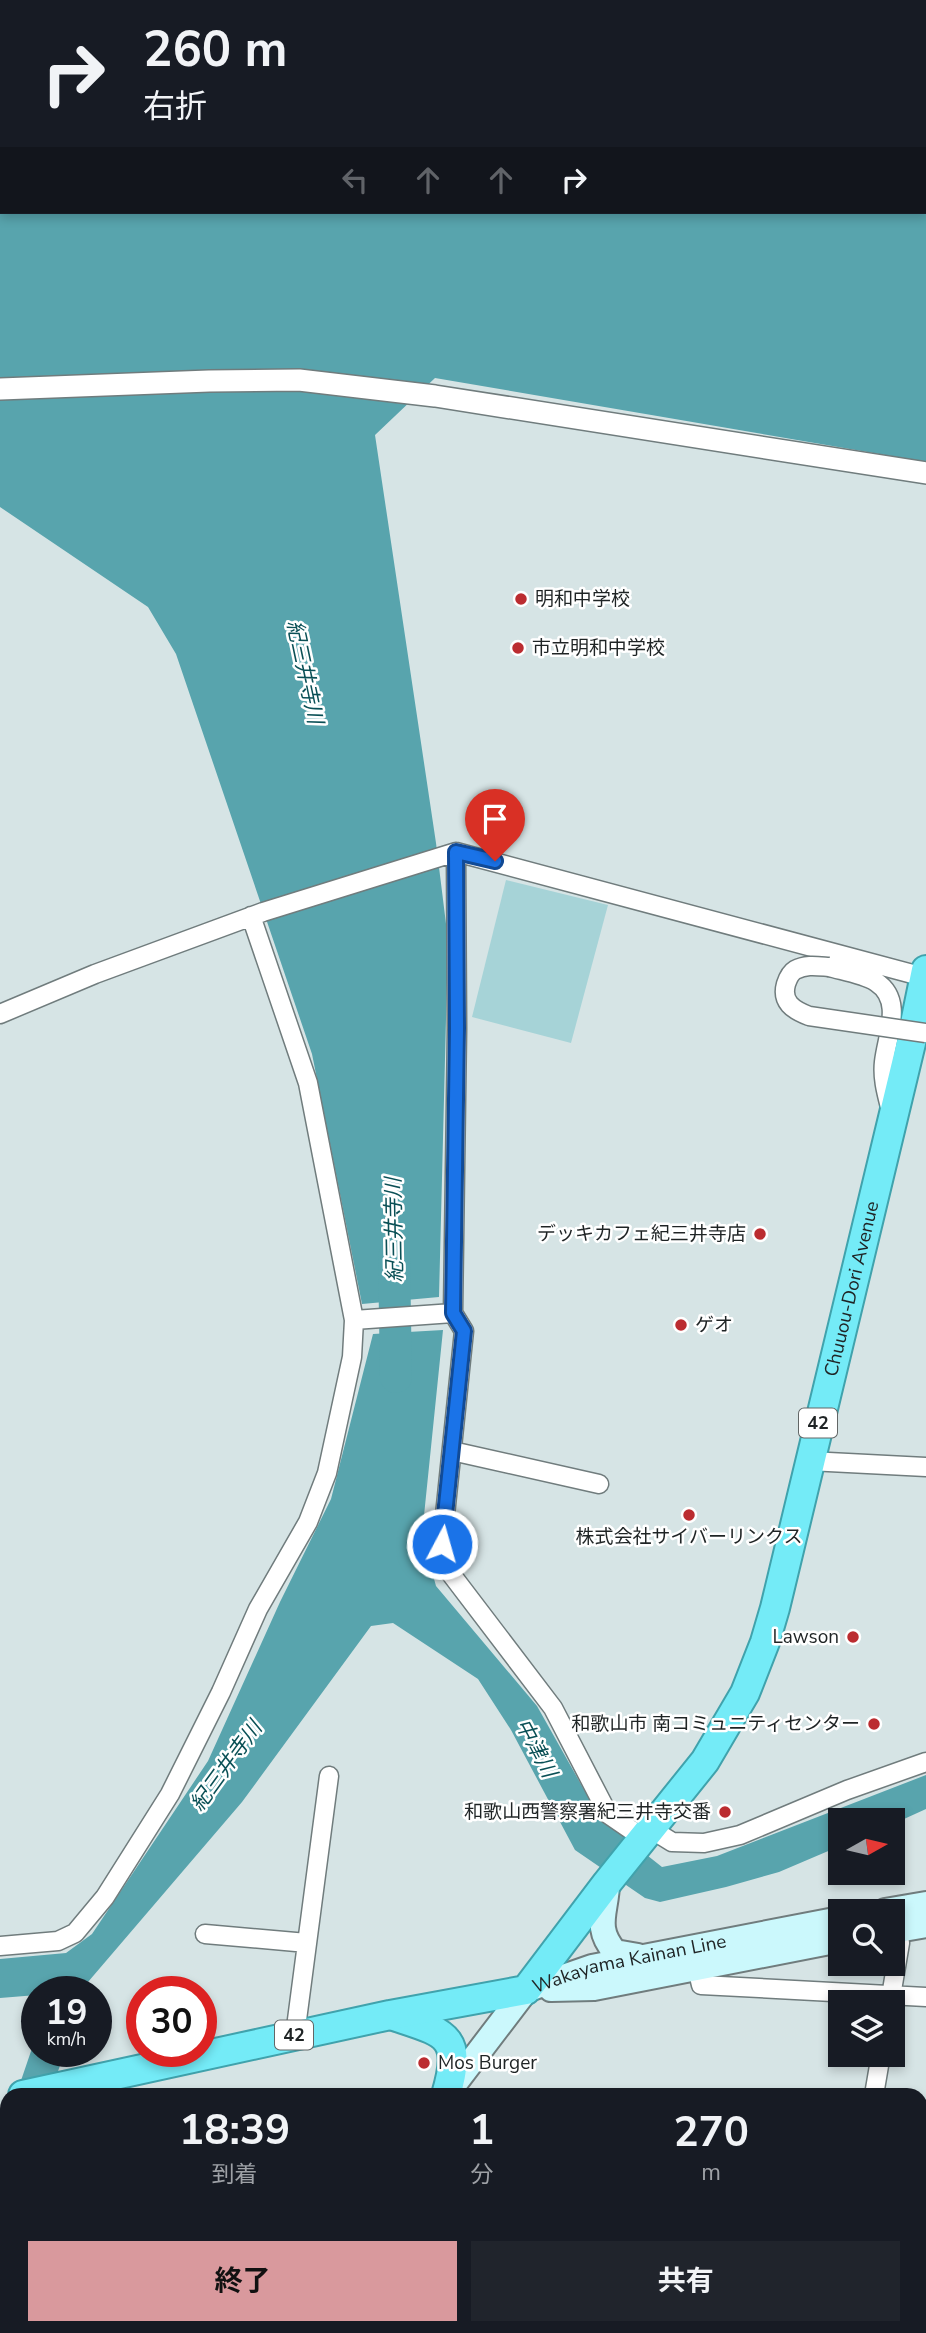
<!DOCTYPE html>
<html lang="ja">
<head>
<meta charset="utf-8">
<style>
	body { margin:0; font-family:"Nunito Sans","Noto Sans JP",sans-serif; background:#20242c; color:#f1f3f6; height:100vh; display:flex; flex-direction:column; font-size:26px; white-space:nowrap }
	* { box-sizing:border-box; margin:0 }
	p { font-size:23px; color:#9ea1a6 }
	.icon { flex:none; width:38px; height:38px; fill:none; stroke:currentColor; stroke-width:2; stroke-linecap:round; stroke-linejoin:round }
	.map { position:relative; flex:1; overflow:hidden }
	.side { position:absolute; left:0px; top:2088px; width:928px; height:247px; display:flex; flex-direction:column; background:#171b24; border-radius:21px 21px 0 0; box-shadow:0 4px 10px #0003 }
	.side>* { flex:none }
	.banner { position:absolute; left:0px; top:0px; width:928px; height:214px; box-shadow:0 4px 10px #0003; background:#171b24; color:#f1f3f6; overflow:hidden }
	.needle { width:46px; rotate:82deg }
	.fabs { position:absolute; left:828px; top:1808px; display:grid; gap:14px }
	.fabs a { display:grid; place-items:center; width:77px; height:77px; border-radius:0px; background:#171b24; box-shadow:0 4px 10px #0003; font-size:35px }
	.speed { position:absolute; left:21px; top:1976px; display:flex; gap:14px; font-size:35px; font-weight:700; text-align:center }
	.speed>* { display:grid; place-content:center; width:91px; height:91px; border-radius:50%; background:#171b24; box-shadow:0 4px 10px #0003; line-height:1 }
	.speed small { font-size:18px; font-weight:400 }
	.speed .limit { border:10px solid #d22; background:#fff; color:#111 }
	.pin { position:absolute; display:grid; place-items:center; width:60px; height:60px; color:#fff; margin:-72px -30px; border-radius:50% 50% 50% 0; rotate:-45deg; box-shadow:0 0 7px #0007 }
	.pin .icon { rotate:45deg }
	.me { position:absolute; width:77px; margin:-38px; rotate:6deg; stroke-linejoin:round; filter:drop-shadow(0 0 5px #0008) }
	.turn { display:flex; align-items:center; gap:24px; height:147px; padding:0 28px; font-size:32px }
	.turn .icon { width:91px; height:91px; stroke-width:2.5 }
	.turn b { display:block; font-size:49px; line-height:60px }
	.lanes { display:flex; align-items:center; height:66px; padding:0 28px; background:#0003; justify-content:center; gap:35px; direction:ltr }
	.lanes .off { opacity:.35 }
	.eta { display:flex; justify-content:space-evenly; align-items:center; height:119px; text-align:center }
	.eta b { font-size:42px; font-weight:700; line-height:49px }
	.action { display:flex; gap:14px; margin-top:auto; padding:14px 28px }
	.action a { flex:1; height:80px; border-radius:0px; background:#d9999d; color:#111; font-size:28px; font-weight:700; line-height:80px; text-align:center }
	.action a+a { background:#20242c; color:#f1f3f6 }
	.map>svg:first-child { display:block }
</style>
</head>
<body>
<div class="map">
<svg width="926" height="2333" viewBox="0 0 926 2333">
	<rect width="100%" height="100%" fill="#d6e4e5"/>
	<path fill="#a6d3d7" d="M506,880l102,25 -37,138 -99,-26z"/>
	<path fill="#58a4ad" fill-rule="evenodd" d="M0,0h926v462l-491,-84 -60,57 61,408 12,97 -9,357 -77,7 -50,-250 -136,-400 -28,-47 -148,-100zM2,2h924v210h-924z
		M443,1330l-21,205 14,51 101,120 63,112 62,49 55,-11 209,-81v34l-33,15 -1,-4h-52v26l-61,26 -53,15 -66,15 -15,-4 -70,-48 -64,-120 -33,-51 -85,-56 -22,3 -129,176 -154,180 -3,9 -48,1v3l-37,3v-39l66,-6 26,-19 116,-173 72,-159 51,-103 42,-165z"/>
	<g fill="none" stroke-linecap="round" stroke-linejoin="round">
		<path stroke="#58a4ad" stroke-width="32" d="M394,1257l2,120
			M33,2095l15,-44
			M0,2187l7,-20"/>
		<g stroke="#707c7d" stroke-width="16">
			<path id="pedestrian" d="M258,2333l4,-5"/>
		</g>
		<g stroke="#707c7d" stroke-width="21">
			<path id="minor" d="M456,852l1,177 -4,284 11,18 -22,213 6,26 105,138 55,106 35,24
				M829,967c14,4 34,7 47,15 28,18 11,53 8,80 -2,17 3,33 7,49
				M0,1014l95,-40 168,-62 193,-60 468,125
				M354,1320l99,-7
				M452,1451l147,33
				M809,1461l117,6
				M651,1829l21,13 32,1 36,-8 107,-45 79,-28
				M205,1934l102,9
				M0,1946l58,-5 17,-8 30,-36 65,-103 51,-102 37,-83 50,-87 19,-49 25,-116 2,-37 -46,-237 -57,-167
				M697,1968l4,17 225,12
				M890,2002l10,-59 -4,-23
				M295,2035l34,-259
				M874,2095l7,-41
				M920,2322l6,-1
				M807,2328l25,3 34,-3"/>
		</g>
		<g stroke="#707c7d" stroke-width="24">
			<path id="tertiary" d="M0,389l209,-8 90,-1 136,16 491,77"/>
		</g>
		<g stroke="#707c7d" stroke-width="28">
			<g id="secondary">
				<path d="M607,1883c0,28 -14,44 8,69l23,4"/>
				<path d="M885,1911l41,-7"/>
				<path d="M892,1931l34,-6"/>
				<path d="M551,1989l43,-1 246,-48"/>
				<path id="s1" d="M526,1990l66,-23 248,-48"/>
				<path d="M446,2095l80,-105"/>
				<path d="M393,2328l1,5"/>
			</g>
		</g>
		<g stroke="#40a2ac" stroke-width="32">
			<g id="trunk">
				<path d="M394,2016c51,17 70,19 52,79"/>
				<path id="s2" d="M23,2095l367,-80 136,-25 81,-107 98,-122 40,-68 20,-51 10,-34 136,-565 15,-73"/>
			</g>
		</g>
		<use href="#pedestrian" stroke="#fff" stroke-width="12"/>
		<use href="#minor" stroke="#fff" stroke-width="18"/>
		<use href="#tertiary" stroke="#fff" stroke-width="21"/>
		<use href="#secondary" stroke="#cbf8fc" stroke-width="24"/>
		<use href="#trunk" stroke="#74ebf7" stroke-width="28"/>
		<g stroke="#707c7d" stroke-width="21" stroke-linecap="butt">
			<path id="minor-bridge" d="M829,967c-12,-1 -23,-3 -34,3 -5,3 -7,8 -9,14 -5,18 7,26 23,32l117,17"/>
		</g>
		<use href="#minor-bridge" stroke="#fff" stroke-width="18"/>
	</g>
	<g fill="none" stroke-linecap="round" stroke-linejoin="round">
		<g stroke="#114b97" stroke-width="18">
			<path id="route" d="M442,1544l22,-213 -11,-18 4,-285 -1,-176 39,9"/>
		</g>
		<use href="#route" stroke="#1a73e8" stroke-width="12"/>
	</g>
	<g fill="#bb2c30" stroke="#fff" stroke-width="2.5">
		<circle cx="521" cy="599" r="7"/>
		<circle cx="518" cy="648" r="7"/>
		<circle cx="760" cy="1234" r="7"/>
		<circle cx="681" cy="1325" r="7"/>
		<circle cx="689" cy="1515" r="7"/>
		<circle cx="853" cy="1637" r="7"/>
		<circle cx="874" cy="1724" r="7"/>
		<circle cx="725" cy="1812" r="7"/>
		<circle cx="424" cy="2063" r="7"/>
	</g>
	<g text-anchor="middle" dominant-baseline="central" stroke-width="5" stroke-linejoin="round" paint-order="stroke">
		<g fill="#fff" stroke="#626666" stroke-width="2">
			<rect x="799" y="1408.5" width="38" height="29" rx="5"/>
			<rect x="275" y="2020.5" width="38" height="29" rx="5"/>
		</g>
		<g font-size="18" font-weight="bold" fill="#1f2425">
			<text x="818" y="1423">42</text>
			<text x="294" y="2035">42</text>
		</g>
		<g font-size="19" fill="#1f2425" stroke="#fff" text-anchor="start">
			<text x="535" y="599">明和中学校</text>
			<text x="532" y="648">市立明和中学校</text>
			<text x="746" y="1234" text-anchor="end">デッキカフェ紀三井寺店</text>
			<text x="695" y="1325">ゲオ</text>
			<text x="689" y="1537" text-anchor="middle">株式会社サイバーリンクス</text>
			<text x="839" y="1637" text-anchor="end">Lawson</text>
			<text x="860" y="1724" text-anchor="end">和歌山市 南コミュニティセンター</text>
			<text x="711" y="1812" text-anchor="end">和歌山西警察署紀三井寺交番</text>
			<text x="438" y="2063">Mos Burger</text>
		</g>
		<g font-size="19" fill="#1f2425" stroke="#fff">
			<text stroke="none"><textPath href="#s2" startOffset="1302">Chuuou-Dori Avenue</textPath></text>
			<text stroke="none"><textPath href="#s1" startOffset="107">Wakayama Kainan Line</textPath></text>
		</g>
		<g font-size="21" font-style="italic" fill="#0a5056" stroke="#fff">
			<text transform="translate(305 672) rotate(78)">紀三井寺川</text>
			<text transform="translate(394 1230) rotate(-91)">紀三井寺川</text>
			<text transform="translate(536 1748) rotate(62)">中津川</text>
			<text transform="translate(226 1766) rotate(-54)">紀三井寺川</text>
		</g>
	</g>
</svg>
<div class="fabs">
<a><svg class="needle" viewBox="-14 -14 28 28"><path d="M0-13l5 13h-10z" fill="#e53935"/><path d="M0 13l5-13h-10z" fill="#9ea1a6"/></svg></a>
<a><svg class="icon" aria-label="search" viewBox="0 0 24 24"><circle cx="10" cy="10" r="6"/><path d="M15 15l6 6"/></svg></a>
<a><svg class="icon" aria-label="layers" viewBox="0 0 24 24"><path d="M12 4l9 5-9 5-9-5zM3 14l9 5 9-5"/></svg></a>
</div>
<div class="speed"><div>19<small>km/h</small></div><div class="limit">30</div></div>
<div class="pin" style="left:495px;top:861px;background:#d93025"><svg class="icon" aria-label="arrive" viewBox="0 0 24 24"><path d="M6 21V4h12l-3 4 3 4H6"/></svg></div>
<svg class="me" style="left:442px;top:1544px" viewBox="-20 -20 40 40"><circle r="17" fill="#1a73e8" stroke="#fff" stroke-width="3"/><path d="M0-11L8 9 0 5-8 9z" fill="#fff"/></svg>
<div class="banner">
<div class="turn"><svg class="icon" aria-label="right" viewBox="0 0 24 24"><path d="M7 20v-9h11M14 6l5 5-5 5"/></svg><div><b>260 m</b>右折</div></div>
<div class="lanes"><svg class="icon off" aria-label="left" viewBox="0 0 24 24"><path d="M17 20v-9H6M10 6l-5 5 5 5"/></svg><svg class="icon off" aria-label="ahead" viewBox="0 0 24 24"><path d="M12 20V5M6 11l6-6 6 6"/></svg><svg class="icon off" aria-label="ahead" viewBox="0 0 24 24"><path d="M12 20V5M6 11l6-6 6 6"/></svg><svg class="icon" aria-label="right" viewBox="0 0 24 24"><path d="M7 20v-9h11M14 6l5 5-5 5"/></svg></div>
</div>
<section class="side">
<div class="eta">
<div><b>18:39</b><p>到着</p></div>
<div><b>1</b><p>分</p></div>
<div><b>270</b><p>m</p></div>
</div>
<div class="action"><a>終了</a><a>共有</a></div>
</section>
</div>
</body>
</html>
